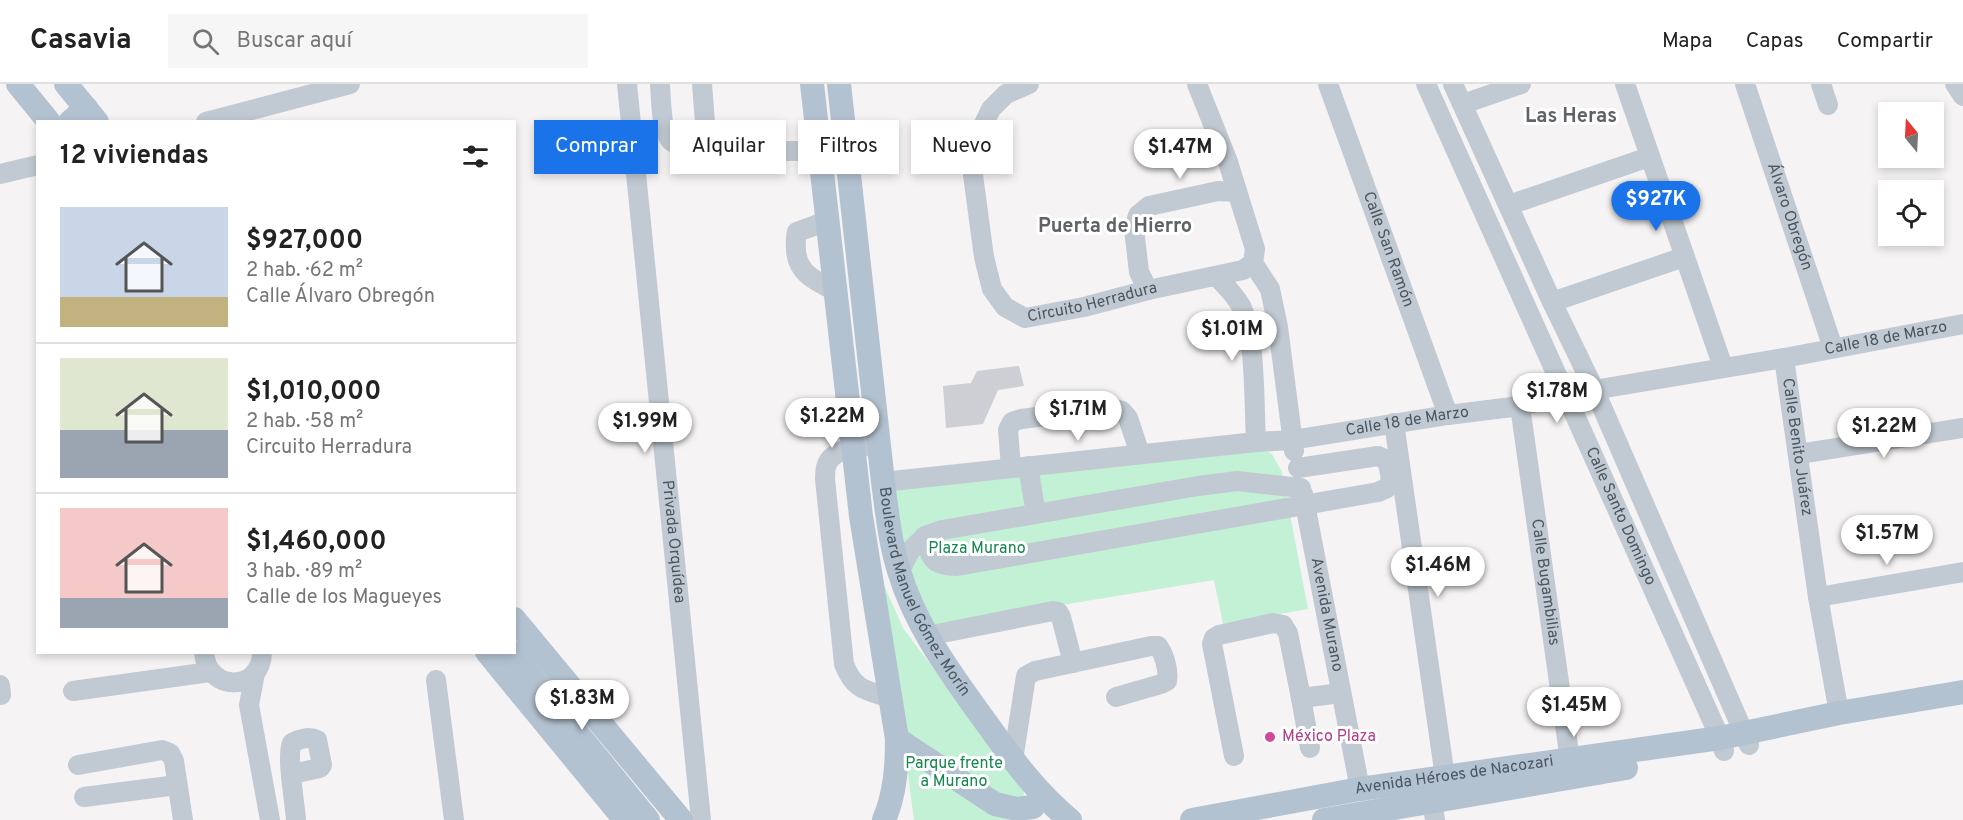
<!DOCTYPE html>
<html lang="es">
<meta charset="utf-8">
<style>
:root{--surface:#fff;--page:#f6f6f6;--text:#222;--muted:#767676;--line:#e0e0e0;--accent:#1a73e8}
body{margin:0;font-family:Overpass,sans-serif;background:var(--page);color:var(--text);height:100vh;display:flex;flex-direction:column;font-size:22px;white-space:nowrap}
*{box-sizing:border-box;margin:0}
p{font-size:20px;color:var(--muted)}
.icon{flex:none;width:33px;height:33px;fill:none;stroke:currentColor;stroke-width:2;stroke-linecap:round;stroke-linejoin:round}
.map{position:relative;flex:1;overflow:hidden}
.details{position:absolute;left:36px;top:36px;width:480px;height:534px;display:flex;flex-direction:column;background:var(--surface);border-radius:0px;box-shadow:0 3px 9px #0003}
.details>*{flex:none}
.top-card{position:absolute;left:534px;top:36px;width:570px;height:54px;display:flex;gap:12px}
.needle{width:39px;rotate:342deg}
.controls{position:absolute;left:1878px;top:18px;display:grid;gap:12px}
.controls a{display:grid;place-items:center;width:66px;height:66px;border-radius:0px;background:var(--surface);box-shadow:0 3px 9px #0003;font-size:30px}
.price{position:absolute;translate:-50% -51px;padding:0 14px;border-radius:21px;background:#fff;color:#222;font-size:20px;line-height:39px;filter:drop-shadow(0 2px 3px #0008)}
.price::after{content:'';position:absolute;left:50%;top:36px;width:18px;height:14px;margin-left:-9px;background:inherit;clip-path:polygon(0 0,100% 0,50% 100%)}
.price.on{background:var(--accent);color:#fff}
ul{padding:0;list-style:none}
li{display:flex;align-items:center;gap:18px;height:150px;padding:0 24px}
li+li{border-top:2px solid var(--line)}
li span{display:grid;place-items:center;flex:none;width:168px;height:120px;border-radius:0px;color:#555}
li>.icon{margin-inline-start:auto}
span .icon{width:72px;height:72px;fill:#fffc;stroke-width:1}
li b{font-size:26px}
h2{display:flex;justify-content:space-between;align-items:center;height:72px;padding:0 24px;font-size:26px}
.chip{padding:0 21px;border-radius:0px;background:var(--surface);box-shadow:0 3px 9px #0003;font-size:21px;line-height:54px}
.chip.on{background:var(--accent);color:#fff}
header{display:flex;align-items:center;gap:36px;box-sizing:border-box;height:84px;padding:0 30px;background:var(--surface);border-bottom:2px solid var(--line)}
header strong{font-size:28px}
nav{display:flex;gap:33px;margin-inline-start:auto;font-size:21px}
.search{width:420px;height:54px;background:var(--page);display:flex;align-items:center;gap:15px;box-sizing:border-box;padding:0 21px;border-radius:0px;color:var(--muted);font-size:22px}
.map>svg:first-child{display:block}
.green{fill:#c3f1d5}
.building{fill:#cdcfd5}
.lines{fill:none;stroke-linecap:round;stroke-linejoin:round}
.minor{stroke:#c1cad2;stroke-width:20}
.major{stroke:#b3c2d1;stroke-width:24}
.hotel-dot{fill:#d1479c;stroke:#fff;stroke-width:2}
.labels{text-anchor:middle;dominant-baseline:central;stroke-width:6;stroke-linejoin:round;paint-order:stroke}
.street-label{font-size:16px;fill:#4a5661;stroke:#fff}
.park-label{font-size:16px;fill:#17864f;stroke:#fff}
.hotel-label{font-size:16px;fill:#b23c85;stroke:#fff;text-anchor:start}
.quarter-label{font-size:20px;font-weight:bold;fill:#5f6368;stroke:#fff}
</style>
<header>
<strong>Casavia</strong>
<div class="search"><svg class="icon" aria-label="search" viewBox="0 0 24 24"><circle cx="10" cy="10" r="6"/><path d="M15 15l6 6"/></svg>Buscar aquí</div>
<nav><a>Mapa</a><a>Capas</a><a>Compartir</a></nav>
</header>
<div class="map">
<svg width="1963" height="736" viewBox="0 0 1963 736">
<rect width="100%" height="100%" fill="#f5f3f3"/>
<!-- green -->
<g class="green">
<polygon points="1259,364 1272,370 1282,388 1308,525 1223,540 1214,496 933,542 900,464 895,405"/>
<polygon points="883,499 903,544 1024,706 1022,736 914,736"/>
</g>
<!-- building -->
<polygon class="building" points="1019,282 1024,302 998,306 983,340 946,344 943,302 971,299 977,287"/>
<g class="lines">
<!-- minor -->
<g class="minor">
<path id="s1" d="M627,0L701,736"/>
<path d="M660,0C661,14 661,54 674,59C683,63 697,63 707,65"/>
<polyline points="702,0 707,65 732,67 819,67"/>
<path id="s2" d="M1029,0L1006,10L991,25L981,46L973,91L984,173L992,205L1005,223L1025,234L1084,223L1148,206L1243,186L1253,179L1255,165L1228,78L1197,0"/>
<path id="s3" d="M1328,0L1448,331"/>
<path id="s4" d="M1426,0L1720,654L1724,667"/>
<polyline points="1453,0 1552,218 1595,307 1749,661"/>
<polyline points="1625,0 1723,283"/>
<path id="s5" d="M1745,0L1833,264"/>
<polyline points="1821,0 1828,21"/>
<polyline points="1955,0 1963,12"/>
<polyline points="1463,20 1521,0"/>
<polyline points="206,38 350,0"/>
<polyline points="0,90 38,81"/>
<polyline points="1509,121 1649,73"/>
<path d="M827,137L797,148C795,154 796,160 796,167C798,190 816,197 835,207"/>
<polyline points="1253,179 1270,205 1278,243 1294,367"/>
<path d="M1217,193C1226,202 1235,211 1241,222C1256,252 1254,322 1256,358"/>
<polyline points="1148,206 1139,188 1134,145 1138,131 1149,122 1218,107 1237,108"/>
<polyline points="1552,218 1684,173"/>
<path id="s6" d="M1784,274L1818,513L1839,629"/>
<path id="s7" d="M1520,322L1570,676"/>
<polyline points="1394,339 1445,693"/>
<path d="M879,361C863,363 834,363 827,380C825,385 825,390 825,395L844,580C854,606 865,606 890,614"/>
<polyline points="1799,370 1963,344"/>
<polyline points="1028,382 1036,430"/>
<polyline points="1011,384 1008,346 1012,338 1021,335 1111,324 1122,327 1128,334 1140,370"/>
<path d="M1298,384L1378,372C1390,376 1389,385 1391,397L1387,404L1378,408L957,482C931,481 931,475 925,452L942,446L1198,402L1237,397L1301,404"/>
<path id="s8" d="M883,398L1256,358L1292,356L1448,331L1520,322L1564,311L1784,274L1963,240"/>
<path id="s9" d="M1303,410L1360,705"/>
<polyline points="899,488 910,467 925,452"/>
<polyline points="1818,513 1963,488"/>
<polyline points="927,552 1053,527 1058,528 1061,533 1073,579"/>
<path d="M204,568C207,609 262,608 262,568"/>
<polyline points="255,589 249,621 270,736"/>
<polyline points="436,596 454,736"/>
<polyline points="0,601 1,611"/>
<polyline points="73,607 210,588"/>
<polyline points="1301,614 1310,664"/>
<polyline points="1234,672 1212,560 1214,554 1219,551 1273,539 1283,541 1288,549 1301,614 1341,609"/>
<path d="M1013,676L1026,592L1035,587L1151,562H1158C1164,570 1169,586 1167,597L1161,600L1116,613"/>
<polyline points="78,681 162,666 170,669 174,677 183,736"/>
<path d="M292,690L320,684L322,681L317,656C309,652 299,655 292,659C286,672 295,719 296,736"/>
<polyline points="84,713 177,701"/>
<polyline points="1432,717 1435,736"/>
</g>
<!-- major -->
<g class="major">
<polyline points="18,0 49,38"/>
<polyline points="66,0 97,38"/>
<path d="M812,0L861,432L897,655C897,683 895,710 884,736"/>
<path id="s10" d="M839,0L883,398C887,428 890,458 899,487C915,541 949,587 982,633C1009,670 1034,707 1070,736"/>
<polyline points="70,38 86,24"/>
<polyline points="514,535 681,736"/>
<polyline points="487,568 625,736"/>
<polyline points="511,568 648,736"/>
<polyline points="897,655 995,720 1017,725 1033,723"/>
<path id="s11" d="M1192,736L1360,705L1720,654L1839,629L1963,608"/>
<polyline points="1324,736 1626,684"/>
</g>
</g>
<!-- markers -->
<circle class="hotel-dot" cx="1270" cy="653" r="6"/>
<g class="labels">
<!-- street labels -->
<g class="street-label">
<text stroke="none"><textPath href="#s5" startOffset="140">Álvaro Obregón</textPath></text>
<text stroke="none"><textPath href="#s3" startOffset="176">Calle San Ramón</textPath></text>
<text stroke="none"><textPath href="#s2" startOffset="345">Circuito Herradura</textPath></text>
<text stroke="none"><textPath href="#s8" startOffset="1014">Calle 18 de Marzo</textPath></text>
<text stroke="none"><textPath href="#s8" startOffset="528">Calle 18 de Marzo</textPath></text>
<text stroke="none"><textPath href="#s6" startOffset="90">Calle Benito Juárez</textPath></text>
<text stroke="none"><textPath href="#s4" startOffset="474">Calle Santo Domingo</textPath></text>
<text stroke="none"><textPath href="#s1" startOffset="460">Privada Orquídea</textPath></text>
<text stroke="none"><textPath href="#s7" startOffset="178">Calle Bugambilias</textPath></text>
<text stroke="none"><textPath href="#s10" startOffset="519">Boulevard Manuel Gómez Morín</textPath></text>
<text stroke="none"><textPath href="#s9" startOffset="123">Avenida Murano</textPath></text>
<text stroke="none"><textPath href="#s11" startOffset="266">Avenida Héroes de Nacozari</textPath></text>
</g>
<!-- park labels -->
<g class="park-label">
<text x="977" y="465">Plaza Murano</text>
<text x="954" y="680">Parque frente<tspan x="954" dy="18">a Murano</tspan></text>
</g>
<!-- hotel labels -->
<g class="hotel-label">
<text x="1282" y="653">México Plaza</text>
</g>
<!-- quarter labels -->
<g class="quarter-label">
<text x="1571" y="33">Las Heras</text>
<text x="1115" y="143">Puerta de Hierro</text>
</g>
</g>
</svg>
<div class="controls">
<a><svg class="needle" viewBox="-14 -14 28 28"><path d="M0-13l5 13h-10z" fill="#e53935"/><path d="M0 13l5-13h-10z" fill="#767676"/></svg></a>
<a><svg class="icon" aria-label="locate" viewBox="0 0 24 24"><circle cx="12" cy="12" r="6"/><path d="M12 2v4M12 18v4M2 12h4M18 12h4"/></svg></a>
</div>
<b class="price" style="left:1180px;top:96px">$1.47M</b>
<b class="price on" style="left:1656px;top:148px">$927K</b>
<b class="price" style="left:1232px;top:278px">$1.01M</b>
<b class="price" style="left:1557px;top:340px">$1.78M</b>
<b class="price" style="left:1078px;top:358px">$1.71M</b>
<b class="price" style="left:832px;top:365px">$1.22M</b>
<b class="price" style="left:645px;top:370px">$1.99M</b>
<b class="price" style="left:1884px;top:375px">$1.22M</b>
<b class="price" style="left:1887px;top:482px">$1.57M</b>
<b class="price" style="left:1438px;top:514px">$1.46M</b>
<b class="price" style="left:582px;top:647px">$1.83M</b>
<b class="price" style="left:1574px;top:654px">$1.45M</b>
<div class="top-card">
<a class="chip on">Comprar</a>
<a class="chip">Alquilar</a>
<a class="chip">Filtros</a>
<a class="chip">Nuevo</a>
</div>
<section class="details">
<h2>12 viviendas<svg class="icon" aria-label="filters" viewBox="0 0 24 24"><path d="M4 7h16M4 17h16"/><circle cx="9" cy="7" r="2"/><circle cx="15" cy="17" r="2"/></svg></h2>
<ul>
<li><span style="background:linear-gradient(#c9d6e8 75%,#c2b280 0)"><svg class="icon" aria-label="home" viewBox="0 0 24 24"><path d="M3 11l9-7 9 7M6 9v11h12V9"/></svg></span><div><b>$927,000</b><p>2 hab. · 62 m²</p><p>Calle Álvaro Obregón</p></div></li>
<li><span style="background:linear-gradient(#dfe7d0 60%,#9aa5b1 0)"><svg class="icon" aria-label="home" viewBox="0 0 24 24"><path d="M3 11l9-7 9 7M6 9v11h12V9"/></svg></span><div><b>$1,010,000</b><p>2 hab. · 58 m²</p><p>Circuito Herradura</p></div></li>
<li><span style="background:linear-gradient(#f6c9c9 75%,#9aa5b1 0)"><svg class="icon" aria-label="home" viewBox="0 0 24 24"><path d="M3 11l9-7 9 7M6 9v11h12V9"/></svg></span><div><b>$1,460,000</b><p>3 hab. · 89 m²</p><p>Calle de los Magueyes</p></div></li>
</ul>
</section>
</div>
